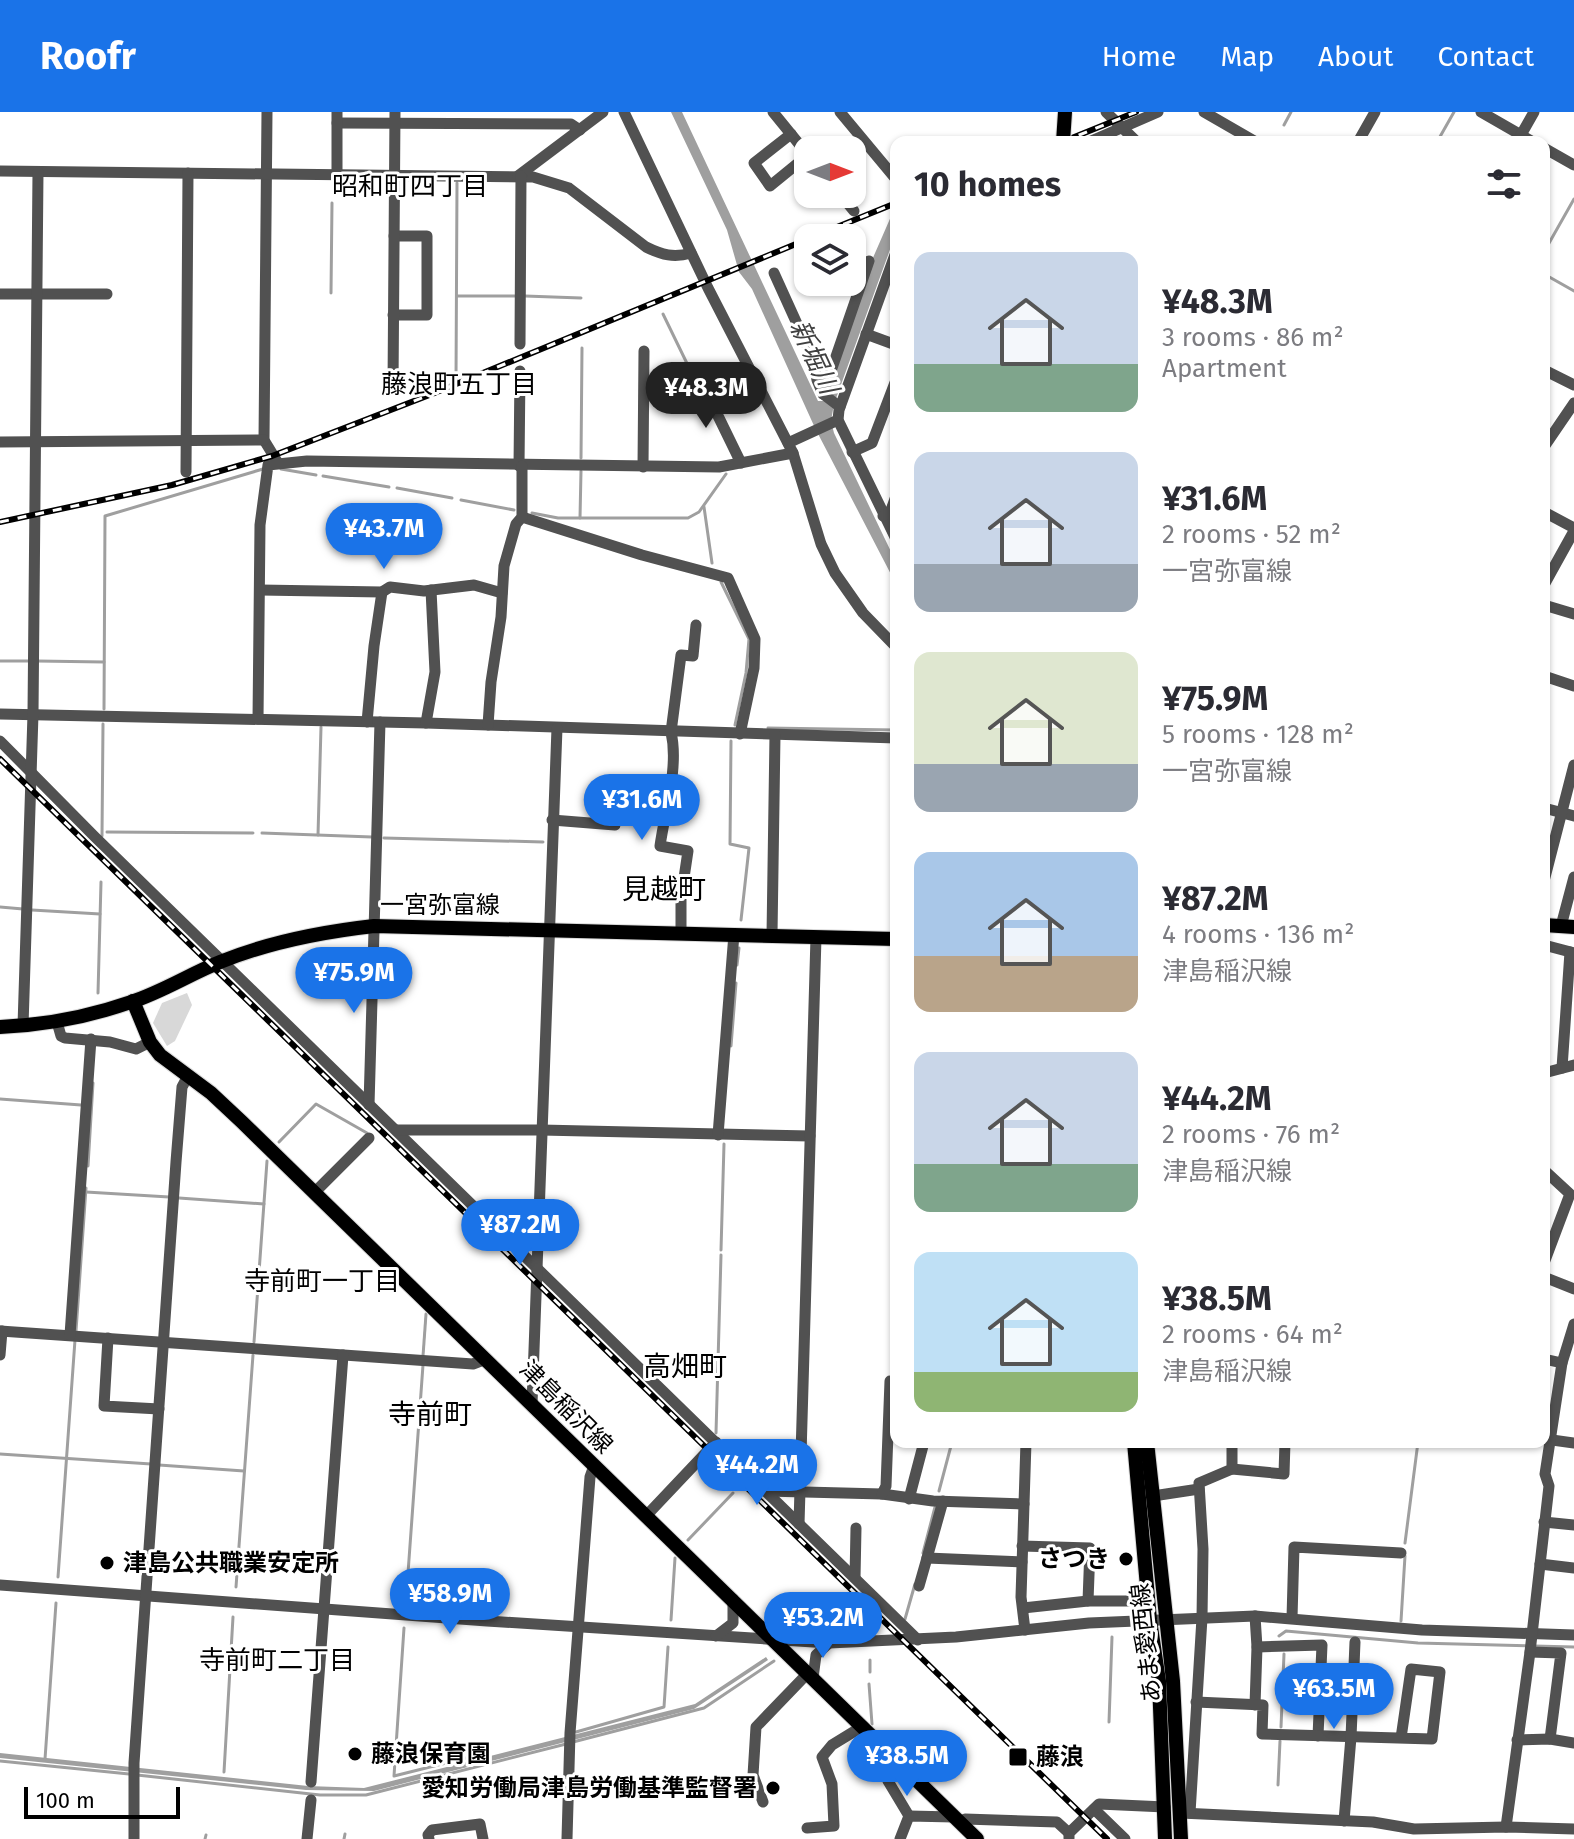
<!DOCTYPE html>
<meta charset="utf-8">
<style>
:root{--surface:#fff;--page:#f7f7f7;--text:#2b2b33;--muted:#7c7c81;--accent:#1a73e8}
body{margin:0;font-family:"Fira Sans","Noto Sans JP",sans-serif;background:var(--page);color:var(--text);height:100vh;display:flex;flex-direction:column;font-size:30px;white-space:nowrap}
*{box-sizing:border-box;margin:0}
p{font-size:26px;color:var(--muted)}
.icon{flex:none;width:44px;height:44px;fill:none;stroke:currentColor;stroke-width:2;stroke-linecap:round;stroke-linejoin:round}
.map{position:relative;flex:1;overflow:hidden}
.sheet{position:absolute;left:890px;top:24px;width:660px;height:1312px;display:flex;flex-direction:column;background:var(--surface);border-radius:16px;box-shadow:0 2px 6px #0004}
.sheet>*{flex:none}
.needle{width:52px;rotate:90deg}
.tools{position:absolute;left:794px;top:24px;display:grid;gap:16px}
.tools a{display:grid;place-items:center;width:72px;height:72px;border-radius:16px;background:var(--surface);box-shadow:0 2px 6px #0004;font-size:40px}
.scale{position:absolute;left:24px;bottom:20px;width:156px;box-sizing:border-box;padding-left:8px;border:4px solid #000;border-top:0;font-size:22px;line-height:28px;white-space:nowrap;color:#000;-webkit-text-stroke:6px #fff;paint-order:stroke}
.price{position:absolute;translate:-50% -68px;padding:0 18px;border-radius:28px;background:var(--accent);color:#fff;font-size:26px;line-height:52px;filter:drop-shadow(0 2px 4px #0008)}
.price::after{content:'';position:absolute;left:50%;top:48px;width:24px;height:18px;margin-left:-12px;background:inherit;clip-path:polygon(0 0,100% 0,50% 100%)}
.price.selected{background:#222;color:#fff}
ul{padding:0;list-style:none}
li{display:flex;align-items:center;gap:24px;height:200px;padding:0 24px}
li span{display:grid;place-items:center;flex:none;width:224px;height:160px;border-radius:16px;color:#555}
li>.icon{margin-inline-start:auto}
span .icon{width:96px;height:96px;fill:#fffc;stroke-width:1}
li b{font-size:34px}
h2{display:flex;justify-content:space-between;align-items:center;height:96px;padding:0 24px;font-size:34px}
header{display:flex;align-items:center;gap:48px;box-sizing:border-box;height:112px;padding:0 40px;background:var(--accent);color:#fff}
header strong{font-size:38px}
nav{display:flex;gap:44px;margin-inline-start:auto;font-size:28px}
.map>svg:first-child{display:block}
.green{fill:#d8d8d8}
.water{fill:#9f9f9f}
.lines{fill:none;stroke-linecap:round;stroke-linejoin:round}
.stream{stroke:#9f9f9f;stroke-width:3}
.major-casing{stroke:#dbdbdb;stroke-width:16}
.minor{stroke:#515151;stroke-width:11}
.major{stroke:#000;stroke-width:14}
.rail-casing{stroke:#000;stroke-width:6}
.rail{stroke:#fff;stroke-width:3;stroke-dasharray:9;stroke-linecap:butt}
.major-bridge-casing{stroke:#dbdbdb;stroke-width:16;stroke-linecap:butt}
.major-bridge{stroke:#000;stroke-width:14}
.poi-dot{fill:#000;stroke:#fff;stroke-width:3}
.labels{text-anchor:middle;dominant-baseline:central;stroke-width:6;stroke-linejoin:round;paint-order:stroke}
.street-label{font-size:24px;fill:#000;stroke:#fff}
.poi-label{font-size:24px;font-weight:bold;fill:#000;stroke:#fff;text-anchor:start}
.neighbourhood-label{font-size:26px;fill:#000;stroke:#fff}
.water-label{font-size:26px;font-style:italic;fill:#404040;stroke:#fff}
.quarter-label{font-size:28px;fill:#000;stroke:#fff}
</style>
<header>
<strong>Roofr</strong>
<nav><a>Home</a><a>Map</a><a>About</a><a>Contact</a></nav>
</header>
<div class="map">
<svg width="1574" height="1727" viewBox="0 0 1574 1727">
<rect width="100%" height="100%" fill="#fff"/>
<!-- green -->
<polygon class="green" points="187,881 192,893 175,929 167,934 153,911 162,891"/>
<!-- water -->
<g class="water">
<polygon points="671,0 682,0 818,289 825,289 872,148 896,93 896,121 834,292 831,309 834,321 896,450 896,472 815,316 752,177 739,160 727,118"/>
<polygon points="766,1545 768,1548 694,1597 374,1679 306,1678 0,1646 0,1641 308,1674 364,1676 695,1592"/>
</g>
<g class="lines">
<!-- stream -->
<g class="stream">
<polyline points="1284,13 1291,0"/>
<polyline points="1437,30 1454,0"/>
<polyline points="1544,140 1574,87"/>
<polyline points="1544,162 1574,179"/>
<polyline points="331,181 332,91"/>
<polyline points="457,184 516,184"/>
<polyline points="525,184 581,186"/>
<polyline points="663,202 696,270"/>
<polyline points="456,269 457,71"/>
<polyline points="581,346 582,236"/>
<polyline points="281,357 316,363"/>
<polyline points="323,364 389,375"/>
<polyline points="397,376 452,386"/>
<polyline points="461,388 514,398"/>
<polyline points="704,395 712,451"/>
<polyline points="532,401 558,406 688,406 699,400 726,362"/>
<polyline points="580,406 581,359"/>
<polyline points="721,470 749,527 746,561 735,613"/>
<polyline points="0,549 31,549"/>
<polyline points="37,549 104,550"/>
<polyline points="104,597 105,404 263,357"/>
<polyline points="768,616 896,618"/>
<polyline points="731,629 730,732 749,736 741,808"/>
<polyline points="107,720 253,721"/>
<polyline points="262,721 372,725"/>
<polyline points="318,723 321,615"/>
<polyline points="102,724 103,612"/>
<polyline points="384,726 543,730"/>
<polyline points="0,795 23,797"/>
<polyline points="32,798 100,802"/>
<polyline points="737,853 739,836"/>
<polyline points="98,881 101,770"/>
<polyline points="731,934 736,871"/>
<polyline points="0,987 81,993"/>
<polyline points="279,1030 316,992 367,1021"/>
<polyline points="88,1054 93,971"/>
<polyline points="86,1080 169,1085"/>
<polyline points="179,1086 264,1092"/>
<polyline points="721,1138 724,1032"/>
<polyline points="76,1219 86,1076"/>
<polyline points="254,1230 267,1049"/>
<polyline points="423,1244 426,1202"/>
<polyline points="716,1321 721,1143"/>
<polyline points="0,1342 151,1352"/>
<polyline points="159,1353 244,1359"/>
<polyline points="939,1379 952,1330"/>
<polyline points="688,1428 733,1381"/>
<polyline points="1405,1431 1418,1330"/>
<polyline points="923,1441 935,1395"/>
<polyline points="58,1465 75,1228"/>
<polyline points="236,1475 253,1243"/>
<polyline points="406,1489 423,1253"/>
<polyline points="905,1507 915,1472"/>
<polyline points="671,1508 675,1446"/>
<polyline points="1401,1509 1405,1444"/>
<polyline points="404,1516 394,1664 478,1643"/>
<polyline points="1279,1524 1286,1519 1418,1531 1574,1535"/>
<polyline points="870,1560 870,1548"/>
<polyline points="869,1572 872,1612"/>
<polyline points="1109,1610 1112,1525"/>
<polyline points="1281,1615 1284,1542"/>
<polyline points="576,1620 664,1595 668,1535"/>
<polyline points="573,1630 704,1596 774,1549"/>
<polyline points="45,1647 56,1491"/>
<polyline points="0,1649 129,1662"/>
<polyline points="224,1660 233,1505"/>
<polyline points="137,1663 320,1683 366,1683 566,1632"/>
<polyline points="1278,1673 1280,1629"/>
<polyline points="205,1727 206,1723"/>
<polyline points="344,1727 345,1722"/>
</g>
<!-- major casing -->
<g class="major-casing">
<g id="major">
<polyline points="1544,813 1574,815"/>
<polyline points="133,889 150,930 160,943 211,981 242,1010 977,1727"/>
<path d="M0,915C45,913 88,905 131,890C162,880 190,862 220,850C269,830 321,820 374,814L896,827"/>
<polyline points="1134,1330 1150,1508 1159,1569 1165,1727"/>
<polyline points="1147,1330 1173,1569 1181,1727"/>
</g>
</g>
<!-- minor -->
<g class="minor">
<polyline points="267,0 264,328 278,351"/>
<polyline points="624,0 708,176 793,341 821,432 835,461 863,501 896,535"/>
<polyline points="773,0 808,43"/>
<polyline points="840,0 895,66"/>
<polyline points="1106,0 1137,30"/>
<polyline points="1204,0 1256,30"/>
<polyline points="1481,0 1533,30"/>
<polyline points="337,11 571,12 580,18"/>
<polyline points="791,22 754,51 770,74 808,43"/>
<polyline points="1089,30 1158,0"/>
<polyline points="1358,30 1375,0"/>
<polyline points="1517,30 1534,0"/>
<polyline points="1544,36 1574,53"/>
<path d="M0,59L533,65L569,76L646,135C662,143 674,146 691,141"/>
<polyline points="337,63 337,0"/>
<polyline points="518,64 603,0"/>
<polyline points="840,82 854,99"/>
<polyline points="896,140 839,298 838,308 896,427"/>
<polyline points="774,161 813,247 817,268 823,282 840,295"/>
<polyline points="0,182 107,182"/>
<polyline points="393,203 427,203 427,124 394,124"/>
<polyline points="866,222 896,233"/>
<polyline points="520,232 521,64"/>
<polyline points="1544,258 1574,273"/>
<polyline points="701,269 741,351"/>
<polyline points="393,275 395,0"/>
<polyline points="823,282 869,149"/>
<polyline points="0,330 264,328"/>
<polyline points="788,331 838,308"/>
<polyline points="1544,335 1574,291"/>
<polyline points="852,340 872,331 896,268"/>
<polyline points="519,354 520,259"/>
<polyline points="643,355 644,239"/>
<polyline points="186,360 188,61"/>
<polyline points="1544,400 1574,416"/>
<polyline points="883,404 891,398 896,384"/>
<polyline points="522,405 642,443 728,466 755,527 754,556 740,622"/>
<polyline points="1544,473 1574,419"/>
<polyline points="260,478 382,480 390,475 424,479 474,473 502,481"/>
<polyline points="1544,493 1574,502"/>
<polyline points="1544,564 1574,574"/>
<polyline points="0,602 426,611 896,626"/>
<polyline points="258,607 260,413 268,353 307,349 719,355 793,341"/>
<polyline points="367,610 374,534 382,480"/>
<polyline points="426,611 435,560 431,478"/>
<polyline points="488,613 491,570 501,505 504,454 516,412 522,405 522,354"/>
<polyline points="0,629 95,725 918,1528"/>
<polyline points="1544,696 1574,704"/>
<polyline points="552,708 615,713"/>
<polyline points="1544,769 1574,653"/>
<polyline points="1561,814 1574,765"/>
<path d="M681,821V786L688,739L660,734C665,698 679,655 671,620L681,543L693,544L696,513"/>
<polyline points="772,823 775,623"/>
<polyline points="1544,833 1574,841"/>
<polyline points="57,910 61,924 65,926 110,930 136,937 150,930"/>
<polyline points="23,914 33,602 38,60"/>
<polyline points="1562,956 1570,840"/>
<polyline points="1544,961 1574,953"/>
<polyline points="369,993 380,610"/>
<polyline points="397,1018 541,1018 810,1024"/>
<polyline points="718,1023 734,822"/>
<polyline points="1544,1058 1570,1082 1544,1151"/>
<polyline points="315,1080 369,1026"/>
<polyline points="1544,1165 1574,1177"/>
<polyline points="0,1219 473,1252 486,1247"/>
<polyline points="70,1223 91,927"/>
<polyline points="108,1226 104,1294 159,1297"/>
<polyline points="0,1243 2,1219"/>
<polyline points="1562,1251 1574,1212"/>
<polyline points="532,1292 557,616"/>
<polyline points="1545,1327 1574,1331"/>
<polyline points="1232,1357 1284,1362 1285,1330"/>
<polyline points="766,1379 882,1382 933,1389 1024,1392"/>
<polyline points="882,1382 886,1374 890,1269"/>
<polyline points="1153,1384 1199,1377"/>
<polyline points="909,1387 924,1330"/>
<polyline points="646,1404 716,1330"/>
<polyline points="1544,1410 1574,1413"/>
<polyline points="799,1412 816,825"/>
<polyline points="1022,1434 1090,1436 1088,1489"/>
<polyline points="927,1446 943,1389"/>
<polyline points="1540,1452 1574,1456"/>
<polyline points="855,1466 856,1416"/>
<polyline points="0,1473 487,1509 829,1531 956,1525 1089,1511 1255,1504 1422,1518 1574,1523"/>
<polyline points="919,1474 927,1446 1022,1450"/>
<polyline points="1023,1496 1088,1489 1128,1489"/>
<polyline points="1255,1504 1257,1535 1255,1593"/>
<polyline points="1292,1506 1294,1435 1401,1441"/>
<polyline points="1025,1518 1021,1485 1026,1330"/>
<polyline points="716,1524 733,1511 733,1487"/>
<polyline points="1257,1535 1322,1533 1318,1624"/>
<polyline points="1530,1540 1561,1541 1550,1627"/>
<polyline points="813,1566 816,1543 829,1531"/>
<polyline points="1196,1590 1263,1593 1262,1622 1432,1627 1440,1560 1411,1557 1401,1626"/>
<polyline points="876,1628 888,1669 909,1704"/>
<polyline points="1517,1628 1550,1627 1574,1631"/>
<polyline points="311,1670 343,1243"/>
<polyline points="763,1690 753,1663 756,1615 808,1561"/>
<polyline points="1094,1697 1125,1727"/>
<polyline points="1181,1701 1373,1710 1414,1717 1506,1715 1574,1717"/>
<polyline points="1190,1701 1202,1506 1203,1437 1199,1371 1232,1357 1232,1330"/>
<polyline points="1344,1709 1351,1625 1355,1530"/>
<polyline points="961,1711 965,1707 1057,1710 1069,1721"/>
<polyline points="1506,1715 1530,1540 1549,1374 1545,1362 1562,1251 1544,1247"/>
<polyline points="807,1716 834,1714 832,1672 822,1645 832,1633 863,1614"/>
<polyline points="1069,1726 1069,1721 1099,1692 1165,1695"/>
<polyline points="134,1727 134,1651 176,1050 182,975 188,964"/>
<polyline points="307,1727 311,1688"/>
<polyline points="429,1727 428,1723 432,1718 480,1712 483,1727"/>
<polyline points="567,1727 570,1621 590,1365 594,1354"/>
<polyline points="900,1727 909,1704 954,1705"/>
</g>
<!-- major -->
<use href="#major" class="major"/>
<!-- rail casing -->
<g class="rail-casing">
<g id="rail">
<polyline points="1062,30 1136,0"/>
<polyline points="810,126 896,91"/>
<polyline points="0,410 172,373 272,344 432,282 808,127"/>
<polyline points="0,647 1107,1727"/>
</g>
</g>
<!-- rail -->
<use href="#rail" class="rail"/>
<!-- major-bridge casing -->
<g class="major-bridge-casing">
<polyline id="major-bridge" points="1063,30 1065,0"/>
</g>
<!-- major-bridge -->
<use href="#major-bridge" class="major-bridge"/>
</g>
<!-- markers -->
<g class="poi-dot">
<circle cx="1126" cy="1447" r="8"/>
<circle cx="107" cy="1451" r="8"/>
<circle cx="355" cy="1642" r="8"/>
<rect x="1008" y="1635" width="20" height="20" rx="4"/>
<circle cx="773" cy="1676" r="8"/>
</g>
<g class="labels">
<!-- street labels -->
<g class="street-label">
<text x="440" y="793">一宮弥富線</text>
<text transform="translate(566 1295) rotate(45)">津島稲沢線</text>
<text transform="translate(1146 1531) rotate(-96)">あま愛西線</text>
</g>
<!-- poi labels -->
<g class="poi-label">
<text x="1110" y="1447" text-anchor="end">さつき</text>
<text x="123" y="1451">津島公共職業安定所</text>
<text x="371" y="1642">藤浪保育園</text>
<text x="1036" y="1645">藤浪</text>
<text x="757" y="1676" text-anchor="end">愛知労働局津島労働基準監督署</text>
</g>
<!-- neighbourhood labels -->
<g class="neighbourhood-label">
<text x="410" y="74">昭和町四丁目</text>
<text x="459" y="272">藤浪町五丁目</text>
<text x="322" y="1169">寺前町一丁目</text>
<text x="277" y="1548">寺前町二丁目</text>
</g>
<!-- water labels -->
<g class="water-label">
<text transform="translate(814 245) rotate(65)">新堀川</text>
</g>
<!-- quarter labels -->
<g class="quarter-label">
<text x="664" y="777">見越町</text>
<text x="685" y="1254">高畑町</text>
<text x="430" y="1302">寺前町</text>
</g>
</g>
</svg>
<div class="tools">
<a><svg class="needle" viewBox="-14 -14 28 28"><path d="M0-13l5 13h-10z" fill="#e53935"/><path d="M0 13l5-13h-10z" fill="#7c7c81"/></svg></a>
<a><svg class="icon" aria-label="layers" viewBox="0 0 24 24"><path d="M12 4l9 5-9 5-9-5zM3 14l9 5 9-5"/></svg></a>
</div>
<div class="scale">100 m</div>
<b class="price selected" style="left:706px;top:318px">¥48.3M</b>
<b class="price" style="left:384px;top:459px">¥43.7M</b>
<b class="price" style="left:642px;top:730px">¥31.6M</b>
<b class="price" style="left:354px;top:903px">¥75.9M</b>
<b class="price" style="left:520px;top:1155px">¥87.2M</b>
<b class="price" style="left:757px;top:1395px">¥44.2M</b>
<b class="price" style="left:450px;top:1524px">¥58.9M</b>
<b class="price" style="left:823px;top:1548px">¥53.2M</b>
<b class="price" style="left:1334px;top:1619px">¥63.5M</b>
<b class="price" style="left:907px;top:1686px">¥38.5M</b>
<section class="sheet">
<h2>10 homes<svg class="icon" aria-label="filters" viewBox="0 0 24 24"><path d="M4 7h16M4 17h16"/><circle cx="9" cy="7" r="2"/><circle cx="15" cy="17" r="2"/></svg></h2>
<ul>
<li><span style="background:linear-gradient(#c9d6e8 70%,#7fa58c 0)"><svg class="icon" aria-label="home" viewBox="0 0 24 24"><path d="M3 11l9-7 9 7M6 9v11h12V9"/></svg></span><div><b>¥48.3M</b><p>3 rooms · 86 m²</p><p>Apartment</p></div></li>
<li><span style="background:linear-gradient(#c9d6e8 70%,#9aa5b1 0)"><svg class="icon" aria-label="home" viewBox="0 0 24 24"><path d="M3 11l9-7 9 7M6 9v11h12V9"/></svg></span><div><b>¥31.6M</b><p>2 rooms · 52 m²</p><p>一宮弥富線</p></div></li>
<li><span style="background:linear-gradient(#dfe7d0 70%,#9aa5b1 0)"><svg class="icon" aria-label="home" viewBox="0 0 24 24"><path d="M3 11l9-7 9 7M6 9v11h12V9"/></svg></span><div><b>¥75.9M</b><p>5 rooms · 128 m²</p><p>一宮弥富線</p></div></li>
<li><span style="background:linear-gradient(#a9c7e8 65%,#b9a48a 0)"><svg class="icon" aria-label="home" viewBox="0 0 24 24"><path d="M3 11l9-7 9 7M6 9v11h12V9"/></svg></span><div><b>¥87.2M</b><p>4 rooms · 136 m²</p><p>津島稲沢線</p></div></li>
<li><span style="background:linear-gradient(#c9d6e8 70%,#7fa58c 0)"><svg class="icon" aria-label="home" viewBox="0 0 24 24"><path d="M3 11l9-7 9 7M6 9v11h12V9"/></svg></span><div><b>¥44.2M</b><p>2 rooms · 76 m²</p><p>津島稲沢線</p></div></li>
<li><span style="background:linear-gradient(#bfe0f5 75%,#8fb573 0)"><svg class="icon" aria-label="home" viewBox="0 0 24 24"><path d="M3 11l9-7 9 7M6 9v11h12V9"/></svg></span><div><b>¥38.5M</b><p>2 rooms · 64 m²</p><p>津島稲沢線</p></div></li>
</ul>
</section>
</div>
